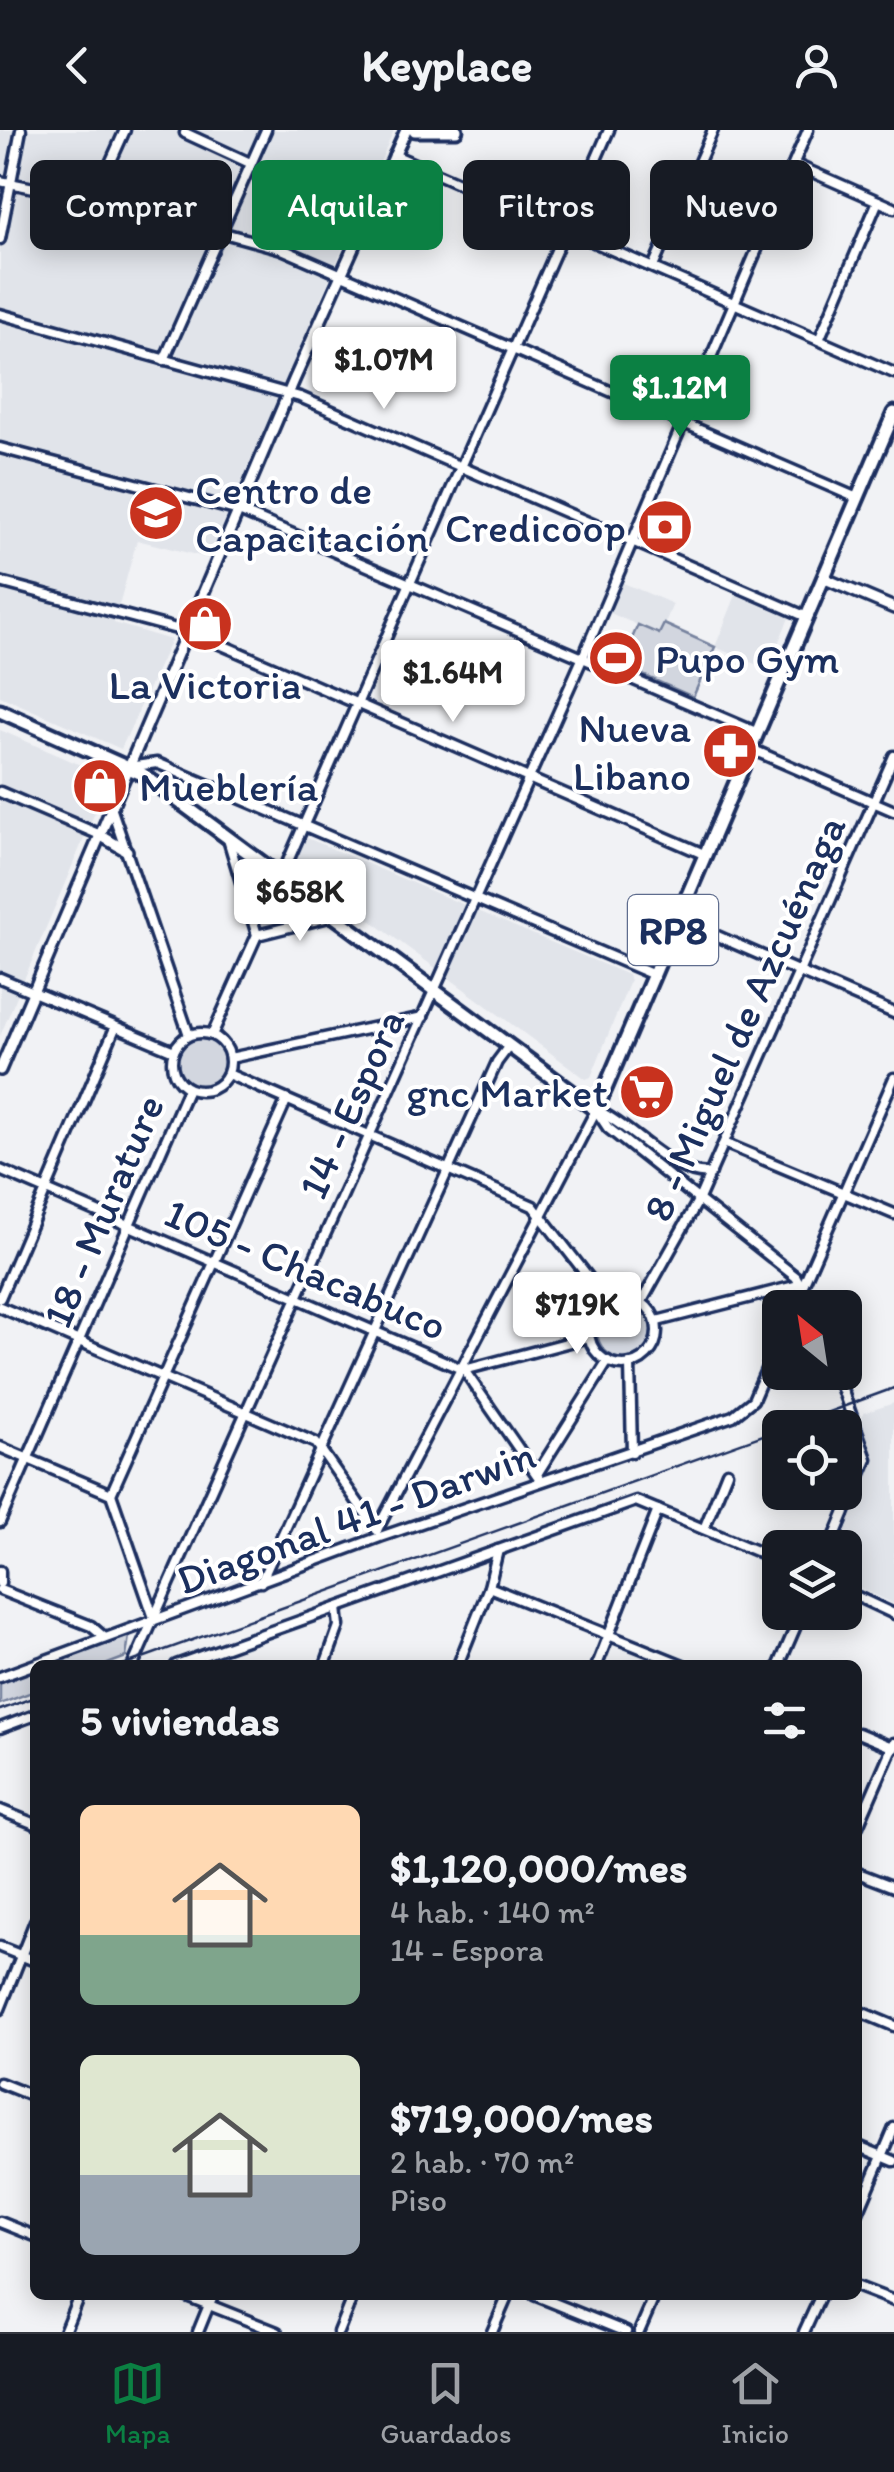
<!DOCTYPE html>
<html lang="es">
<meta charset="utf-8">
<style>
:root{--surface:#171b24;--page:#242831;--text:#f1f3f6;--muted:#9ea1a6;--line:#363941;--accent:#0b8043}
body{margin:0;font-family:Itim,sans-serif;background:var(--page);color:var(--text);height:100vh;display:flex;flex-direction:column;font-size:38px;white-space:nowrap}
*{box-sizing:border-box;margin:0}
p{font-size:32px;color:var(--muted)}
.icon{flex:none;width:55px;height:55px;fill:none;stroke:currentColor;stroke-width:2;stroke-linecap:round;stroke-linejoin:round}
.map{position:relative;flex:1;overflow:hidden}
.sheet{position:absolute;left:30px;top:1530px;width:832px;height:640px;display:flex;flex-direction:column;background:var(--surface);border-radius:15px;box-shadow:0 5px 25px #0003}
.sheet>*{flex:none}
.top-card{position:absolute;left:30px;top:30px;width:835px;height:90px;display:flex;gap:20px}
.needle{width:65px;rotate:330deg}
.tools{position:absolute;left:762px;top:1160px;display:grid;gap:20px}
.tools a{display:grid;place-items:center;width:100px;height:100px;border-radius:15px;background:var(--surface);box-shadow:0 5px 25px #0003;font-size:50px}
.price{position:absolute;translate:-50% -85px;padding:0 22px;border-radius:10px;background:#fff;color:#222;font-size:32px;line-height:65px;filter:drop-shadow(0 2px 5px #0008)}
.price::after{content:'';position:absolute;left:50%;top:60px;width:30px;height:22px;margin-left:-15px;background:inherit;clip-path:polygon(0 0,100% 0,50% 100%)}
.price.on{background:var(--accent);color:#fff}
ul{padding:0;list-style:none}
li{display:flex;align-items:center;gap:30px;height:250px;padding:0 50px}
li span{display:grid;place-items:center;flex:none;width:280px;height:200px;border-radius:15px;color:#555}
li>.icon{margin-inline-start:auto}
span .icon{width:120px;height:120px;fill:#fffc;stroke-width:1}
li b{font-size:42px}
h2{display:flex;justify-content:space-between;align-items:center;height:120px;padding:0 50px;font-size:42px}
.chip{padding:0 35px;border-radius:15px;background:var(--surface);box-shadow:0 5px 25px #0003;font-size:35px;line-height:90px}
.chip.on{background:var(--accent);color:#fff}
header{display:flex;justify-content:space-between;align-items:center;height:130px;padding:0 50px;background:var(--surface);font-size:45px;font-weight:700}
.tabs{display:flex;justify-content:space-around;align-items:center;height:140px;border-top:2px solid var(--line);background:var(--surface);font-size:28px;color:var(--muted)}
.tabs a{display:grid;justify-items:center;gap:5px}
.tabs .on{color:var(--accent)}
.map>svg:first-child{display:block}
.built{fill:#e1e4ea}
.green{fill:#d2d6df;stroke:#76829e;stroke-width:2.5}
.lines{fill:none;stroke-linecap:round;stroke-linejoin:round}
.minor-casing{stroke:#1b2f5e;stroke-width:15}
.tertiary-casing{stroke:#1b2f5e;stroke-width:16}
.primary-casing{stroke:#1b2f5e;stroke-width:19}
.minor{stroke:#fff;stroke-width:8}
.tertiary{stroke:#fff;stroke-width:9}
.primary{stroke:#fff;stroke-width:11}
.rail{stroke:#1b2f5e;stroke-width:2.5}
.labels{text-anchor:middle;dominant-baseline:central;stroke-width:8;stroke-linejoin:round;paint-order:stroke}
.shield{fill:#fff;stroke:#5f6d8e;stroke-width:2.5}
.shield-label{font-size:40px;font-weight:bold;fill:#1b2f5e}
.poi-label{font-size:42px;fill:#1b2f5e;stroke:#fff;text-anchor:start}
.street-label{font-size:42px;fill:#1b2f5e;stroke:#fff}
</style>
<header><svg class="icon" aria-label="back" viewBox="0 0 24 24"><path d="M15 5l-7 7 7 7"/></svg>Keyplace<svg class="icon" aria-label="person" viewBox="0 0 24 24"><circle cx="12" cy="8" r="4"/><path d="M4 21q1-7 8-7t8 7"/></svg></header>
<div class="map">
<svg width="894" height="2202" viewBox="0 0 894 2202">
<rect width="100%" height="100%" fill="#f1f2f5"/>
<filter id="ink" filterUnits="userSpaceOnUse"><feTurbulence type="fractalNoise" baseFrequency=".01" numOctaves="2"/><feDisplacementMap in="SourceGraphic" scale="20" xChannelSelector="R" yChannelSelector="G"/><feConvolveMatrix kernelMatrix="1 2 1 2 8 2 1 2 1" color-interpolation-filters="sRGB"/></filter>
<g filter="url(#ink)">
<!-- built -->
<g class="built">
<polygon points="0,0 394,0 208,428 137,410 114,493 171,510 121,619 0,566"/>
<polygon points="621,452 673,474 660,505 608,482"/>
<polygon points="736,465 789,488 767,539 715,517"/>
<polygon points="0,600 99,643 107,654 0,906"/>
<polygon points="307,708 628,845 630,851 591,947 586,949 297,736 295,729"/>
<polygon points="894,1273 894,1474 845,1451 845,1418 838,1417 874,1326 860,1290 864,1283"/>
</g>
<!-- green -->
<g class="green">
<polygon points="664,494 715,517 693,567 620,535 638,495 659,504"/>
<polygon points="239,736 312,787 259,799"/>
<circle cx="201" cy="932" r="24"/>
<circle cx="625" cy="1201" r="28"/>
<polygon points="129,1506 126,1527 105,1535 48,1535"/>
<polygon points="35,1540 35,1561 0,1574 0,1552"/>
</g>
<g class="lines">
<!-- minor casing -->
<g class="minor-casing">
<g id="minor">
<polyline points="185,3 250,33"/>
<polyline points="394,25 894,243"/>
<polyline points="794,34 894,78"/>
<polyline points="0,51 140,80 282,119 857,368"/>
<polyline points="94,69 125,0"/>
<polyline points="0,109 21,0"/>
<polyline points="653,137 713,0"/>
<polyline points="0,184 300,267 807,487"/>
<polyline points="819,210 878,71"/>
<polyline points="164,230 266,0"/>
<polyline points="0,318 239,381 758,603"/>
<polyline points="0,452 199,505 706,725"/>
<polyline points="751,619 894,681"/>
<polyline points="128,637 157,633 654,845"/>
<polyline points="0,662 98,704"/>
<polyline points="111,677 189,905"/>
<polyline points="281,747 609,0"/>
<polyline points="678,789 894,883"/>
<polyline points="257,805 333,786"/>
<polyline points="0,848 174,921"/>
<circle cx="201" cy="932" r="29"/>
<polyline points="212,905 257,805 228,709"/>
<polyline points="230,928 423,887"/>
<polyline points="228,944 533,1076 607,1171"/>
<polyline points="596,980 608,998 796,1147 812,1178"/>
<path d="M596,980C630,994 677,1050 711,1043"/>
<polyline points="724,1013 894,1084"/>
<polyline points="0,1040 464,1240 541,1351"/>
<circle cx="623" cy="1201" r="34"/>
<polyline points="0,1168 115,898"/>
<polyline points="642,1171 699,1069 894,626"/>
<polyline points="0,1177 316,1313 377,1400"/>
<polyline points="793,1178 894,948"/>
<polyline points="657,1191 803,1154"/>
<polyline points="630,1234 632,1322"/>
<polyline points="464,1240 589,1207"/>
<polyline points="0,1317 111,1364 153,1485"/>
<polyline points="537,1344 608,1231"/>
<polyline points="111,1364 286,971"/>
<polyline points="0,1392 188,959"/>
<polyline points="704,1399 727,1342"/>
<polyline points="377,1400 596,980"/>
<polyline points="830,1418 867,1329 836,1242"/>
<polyline points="0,1441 0,1453"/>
<polyline points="261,1452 497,932 509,916"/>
<polyline points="489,1457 683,1535"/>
<polyline points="0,1460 91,1496 105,1508"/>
<polyline points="845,1461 894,1484"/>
<polyline points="133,1535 583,527 808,0"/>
<polyline points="176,1535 636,1371 780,1431"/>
<polyline points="325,1535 339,1496 337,1478"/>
<polyline points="458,1535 489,1457 498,1420"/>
<polyline points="597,1535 658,1380"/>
<polyline points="779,1535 802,1482"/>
<polyline points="0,1547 380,1407 733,1286 753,1270 780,1207"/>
<polyline points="0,1598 35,1585"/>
<polyline points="858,1603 894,1618"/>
<polyline points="0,1680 35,1694"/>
<polyline points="858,1696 894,1613"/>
<polyline points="858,1743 894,1757"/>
<polyline points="0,1817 35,1831"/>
<polyline points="0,1879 35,1791"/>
<polyline points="858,1881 894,1896"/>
<polyline points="0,1953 35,1967"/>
<polyline points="858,2016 894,2031"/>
<polyline points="858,2083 894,1998"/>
<polyline points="0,2092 35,2106"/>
<polyline points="858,2157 894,2171"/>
<polyline points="184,2165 277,2202"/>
<polyline points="534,2165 626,2202"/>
<polyline points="64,2202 79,2165"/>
<polyline points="198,2202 213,2165"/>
<polyline points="338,2202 353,2165"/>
<polyline points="492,2202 508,2165"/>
<polyline points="639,2202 655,2165"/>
<polyline points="804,2202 821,2165"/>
</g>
</g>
<!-- tertiary casing -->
<g class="tertiary-casing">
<g id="tertiary">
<polyline points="823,448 894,478"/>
<polyline points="98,704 127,721"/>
<polyline points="0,940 294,250 406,0"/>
</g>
</g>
<!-- primary casing -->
<g class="primary-casing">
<g id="primary">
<polyline points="415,0 456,0"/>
<polyline points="0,581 142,644 596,980 894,283"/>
</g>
</g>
<!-- minor -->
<use href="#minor" class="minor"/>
<!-- tertiary -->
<use href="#tertiary" class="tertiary"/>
<!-- primary -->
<use href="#primary" class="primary"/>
<!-- rail -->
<g class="rail">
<polyline points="785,1298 894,1258"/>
<polyline points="123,1535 780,1299"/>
<polyline points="0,1580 35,1567"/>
</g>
</g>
</g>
<!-- icons -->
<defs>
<g id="university-disc" transform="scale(2.875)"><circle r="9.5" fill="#c8321e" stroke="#fff"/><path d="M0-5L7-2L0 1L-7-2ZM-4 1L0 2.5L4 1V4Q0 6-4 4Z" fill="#fff"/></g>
<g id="bank-disc" transform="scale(2.875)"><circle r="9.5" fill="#c8321e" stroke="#fff"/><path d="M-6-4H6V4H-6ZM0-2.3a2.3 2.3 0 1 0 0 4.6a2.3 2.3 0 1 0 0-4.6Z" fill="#fff"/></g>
<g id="shop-disc" transform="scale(2.875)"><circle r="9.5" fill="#c8321e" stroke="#fff"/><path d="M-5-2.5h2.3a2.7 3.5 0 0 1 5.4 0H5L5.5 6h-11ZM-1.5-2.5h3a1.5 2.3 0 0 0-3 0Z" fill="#fff"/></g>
<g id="stadium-disc" transform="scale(2.875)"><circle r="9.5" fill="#c8321e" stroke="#fff"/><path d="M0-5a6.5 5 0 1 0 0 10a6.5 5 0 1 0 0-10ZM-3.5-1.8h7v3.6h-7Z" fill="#fff"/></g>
<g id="pharmacy-disc" transform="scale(2.875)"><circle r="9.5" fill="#c8321e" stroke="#fff"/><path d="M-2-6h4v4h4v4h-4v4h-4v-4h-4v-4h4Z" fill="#fff"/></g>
<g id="supermarket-disc" transform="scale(2.875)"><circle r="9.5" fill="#c8321e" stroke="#fff"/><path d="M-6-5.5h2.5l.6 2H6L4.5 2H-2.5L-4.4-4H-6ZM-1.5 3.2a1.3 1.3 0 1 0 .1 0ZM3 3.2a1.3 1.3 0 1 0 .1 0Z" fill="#fff"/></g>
</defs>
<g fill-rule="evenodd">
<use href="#university-disc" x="156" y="383"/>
<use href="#bank-disc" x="665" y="397"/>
<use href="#shop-disc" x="205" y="494"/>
<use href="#stadium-disc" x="616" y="528"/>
<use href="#pharmacy-disc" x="730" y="621"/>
<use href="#shop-disc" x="100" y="656"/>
<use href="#supermarket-disc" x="647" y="962"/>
</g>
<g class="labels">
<!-- shield labels -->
<rect class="shield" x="628" y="765" width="90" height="70" rx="8"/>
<g class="shield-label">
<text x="673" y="800">RP8</text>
</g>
<!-- poi labels -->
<g class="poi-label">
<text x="195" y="359">Centro de<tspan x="195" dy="48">Capacitación</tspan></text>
<text x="626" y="397" text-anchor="end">Credicoop</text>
<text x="655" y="528">Pupo Gym</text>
<text x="205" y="554" text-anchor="middle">La Victoria</text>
<text x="691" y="597" text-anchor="end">Nueva<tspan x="691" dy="48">Libano</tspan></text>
<text x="139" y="656">Mueblería</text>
<text x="608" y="962" text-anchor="end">gnc Market</text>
</g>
<!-- street labels -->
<g class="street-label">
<text transform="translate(744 888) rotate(-66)">8 - Miguel de Azcuénaga</text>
<text transform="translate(351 974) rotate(-66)">14 - Espora</text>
<text transform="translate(103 1081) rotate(-67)">18 - Murature</text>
<text transform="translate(306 1139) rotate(23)">105 - Chacabuco</text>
<text transform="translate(356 1387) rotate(-20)">Diagonal 41 - Darwin</text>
</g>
</g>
</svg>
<div class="tools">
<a><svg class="needle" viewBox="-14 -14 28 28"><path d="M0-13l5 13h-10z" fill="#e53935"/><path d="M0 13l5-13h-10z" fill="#9ea1a6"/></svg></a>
<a><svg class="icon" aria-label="locate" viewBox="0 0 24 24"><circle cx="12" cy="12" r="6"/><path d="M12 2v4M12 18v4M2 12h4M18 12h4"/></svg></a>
<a><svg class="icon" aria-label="layers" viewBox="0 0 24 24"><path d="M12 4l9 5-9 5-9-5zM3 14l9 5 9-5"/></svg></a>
</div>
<b class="price" style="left:384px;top:282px">$1.07M</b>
<b class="price on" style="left:680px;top:310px">$1.12M</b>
<b class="price" style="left:453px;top:595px">$1.64M</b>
<b class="price" style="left:300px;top:814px">$658K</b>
<b class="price" style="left:577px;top:1227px">$719K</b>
<div class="top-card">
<a class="chip">Comprar</a>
<a class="chip on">Alquilar</a>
<a class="chip">Filtros</a>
<a class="chip">Nuevo</a>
</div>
<section class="sheet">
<h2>5 viviendas<svg class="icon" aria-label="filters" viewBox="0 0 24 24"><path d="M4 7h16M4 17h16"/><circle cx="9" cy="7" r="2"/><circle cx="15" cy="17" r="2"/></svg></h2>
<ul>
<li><span style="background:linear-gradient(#ffd9b3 65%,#7fa58c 0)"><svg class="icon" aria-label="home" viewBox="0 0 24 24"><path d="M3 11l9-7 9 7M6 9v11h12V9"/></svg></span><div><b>$1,120,000/mes</b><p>4 hab. · 140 m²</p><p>14 - Espora</p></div></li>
<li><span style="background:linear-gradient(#dfe7d0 60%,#9aa5b1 0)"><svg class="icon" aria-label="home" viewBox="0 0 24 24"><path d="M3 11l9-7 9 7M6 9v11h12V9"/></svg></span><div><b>$719,000/mes</b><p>2 hab. · 70 m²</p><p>Piso</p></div></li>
</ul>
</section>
</div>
<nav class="tabs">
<a class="on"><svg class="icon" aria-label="map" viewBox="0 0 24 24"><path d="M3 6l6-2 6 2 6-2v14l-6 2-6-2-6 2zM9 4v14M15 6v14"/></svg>Mapa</a>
<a><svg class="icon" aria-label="saved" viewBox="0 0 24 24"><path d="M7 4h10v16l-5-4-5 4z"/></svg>Guardados</a>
<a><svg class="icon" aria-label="home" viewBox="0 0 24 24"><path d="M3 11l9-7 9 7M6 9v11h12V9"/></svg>Inicio</a>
</nav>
